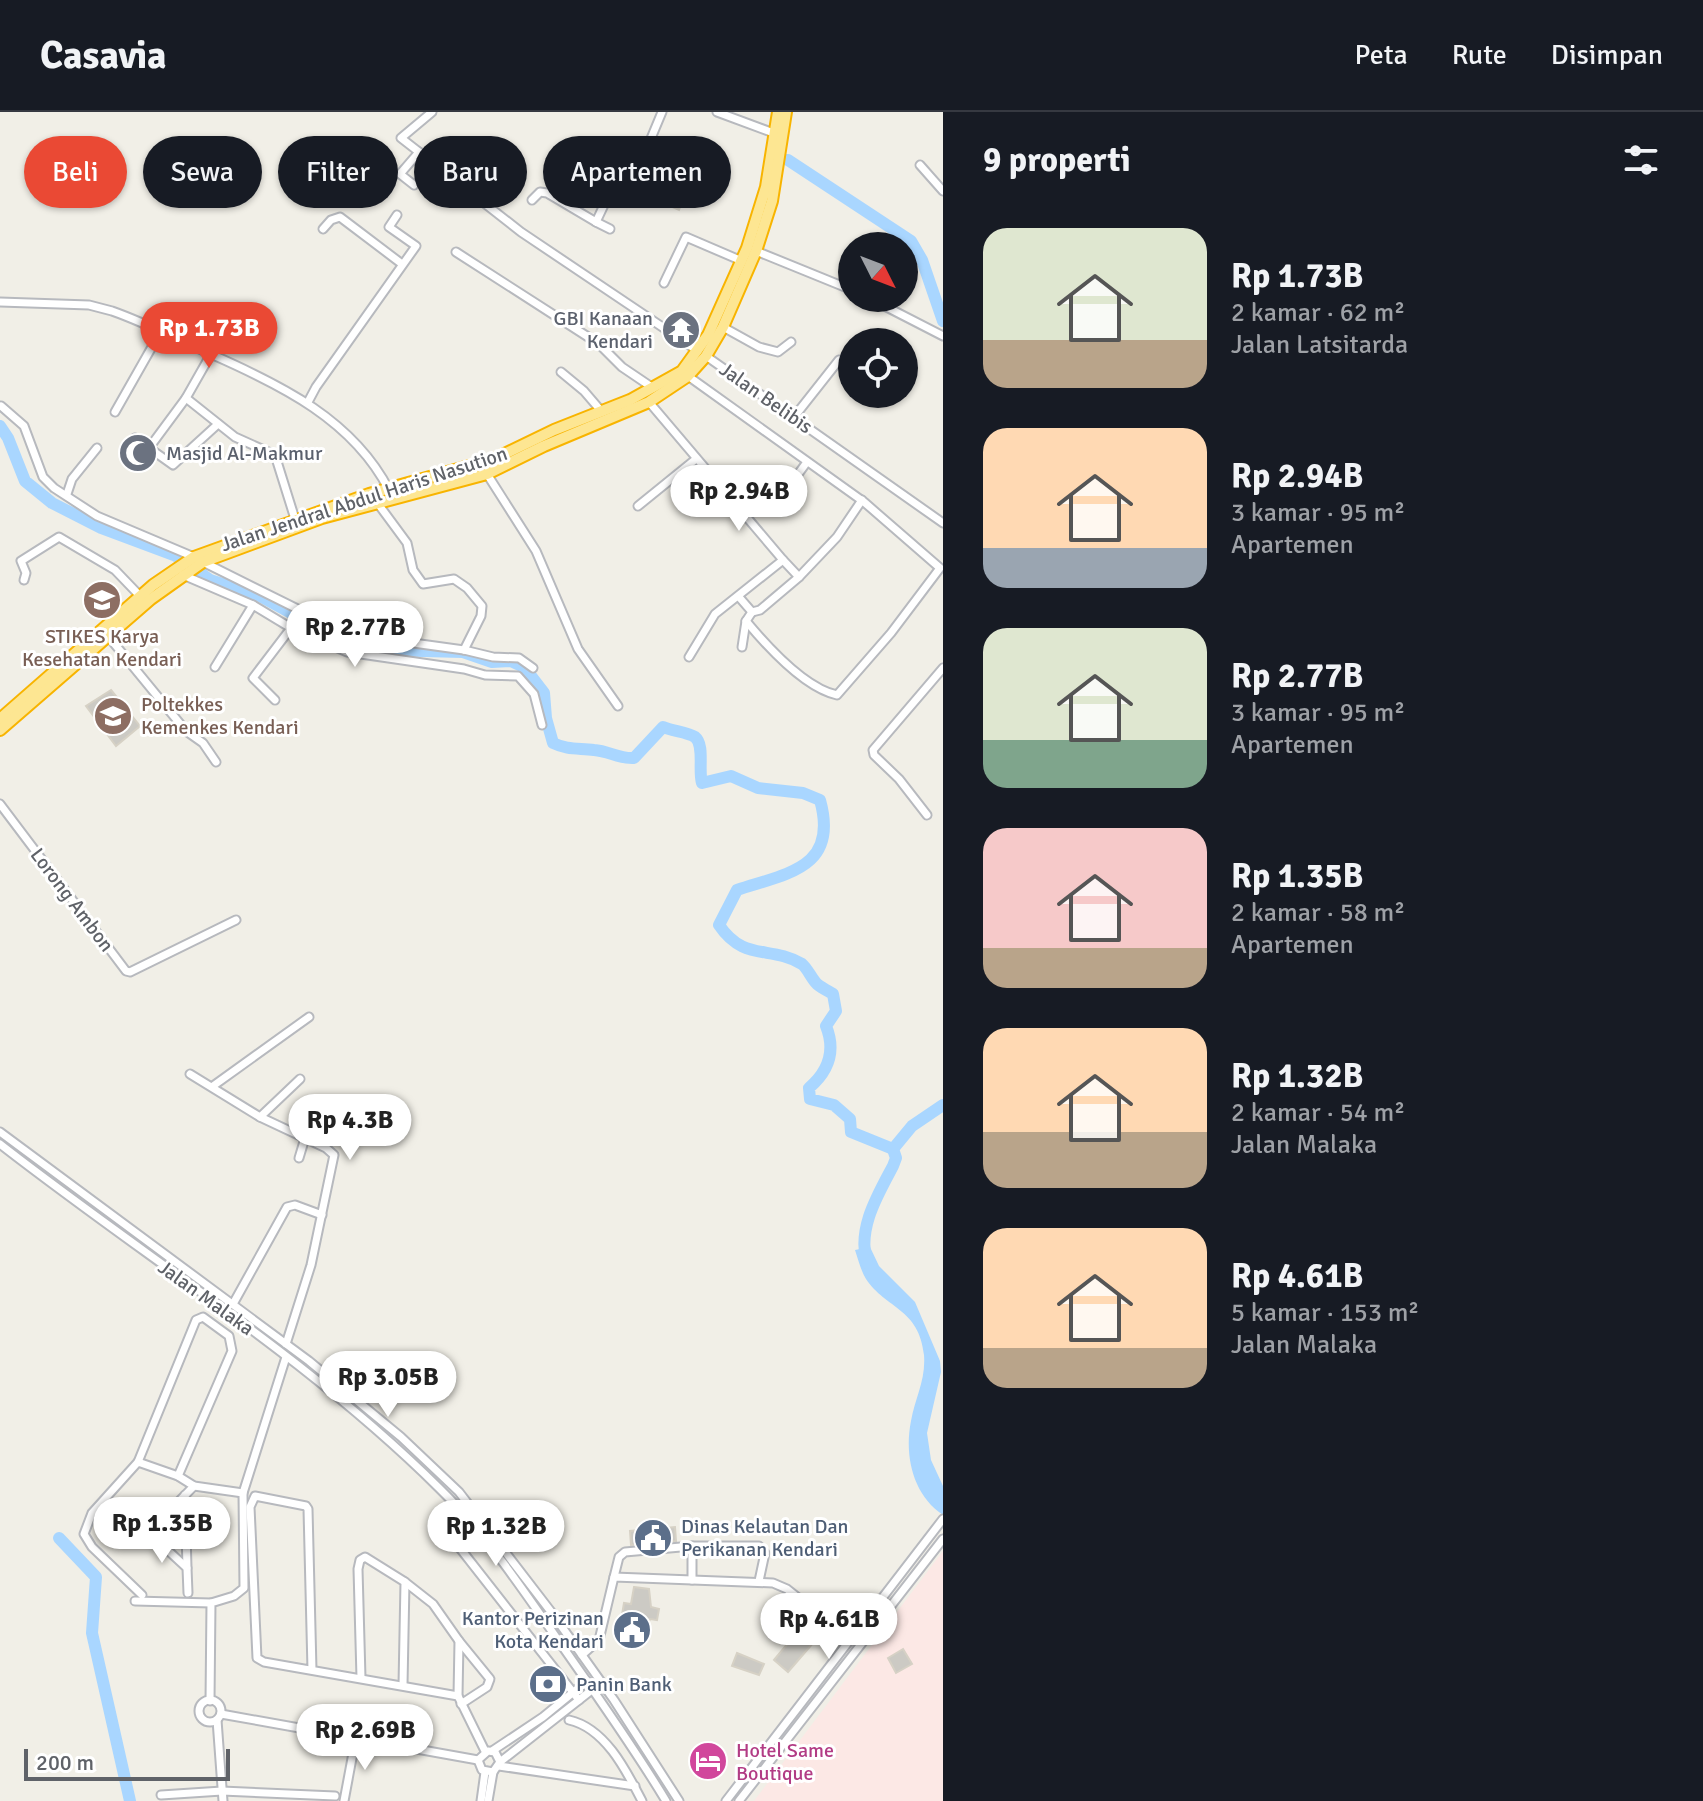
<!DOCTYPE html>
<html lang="id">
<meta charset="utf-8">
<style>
:root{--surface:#171b24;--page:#242831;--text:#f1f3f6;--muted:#9ea1a6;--line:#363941;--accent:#ea4934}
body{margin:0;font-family:Signika,sans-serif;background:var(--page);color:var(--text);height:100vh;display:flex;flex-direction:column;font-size:30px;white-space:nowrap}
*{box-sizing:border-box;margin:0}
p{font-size:26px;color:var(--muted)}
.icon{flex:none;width:44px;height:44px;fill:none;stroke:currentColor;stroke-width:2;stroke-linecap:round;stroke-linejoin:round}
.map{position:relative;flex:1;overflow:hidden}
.panel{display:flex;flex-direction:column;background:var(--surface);width:760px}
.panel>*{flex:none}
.top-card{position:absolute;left:24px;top:24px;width:760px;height:72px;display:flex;gap:16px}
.needle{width:52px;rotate:132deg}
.buttons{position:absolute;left:838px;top:120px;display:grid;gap:16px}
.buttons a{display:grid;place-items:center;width:80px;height:80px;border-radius:50%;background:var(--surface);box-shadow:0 2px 6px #0004;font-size:40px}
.scale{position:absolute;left:24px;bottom:20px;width:206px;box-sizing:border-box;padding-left:8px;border:4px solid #5f6268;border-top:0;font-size:22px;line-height:28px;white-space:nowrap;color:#5f6268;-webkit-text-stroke:6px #fff;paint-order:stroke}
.price{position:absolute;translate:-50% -68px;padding:0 18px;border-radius:28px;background:#fff;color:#222;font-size:26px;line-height:52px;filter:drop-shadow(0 2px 4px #0008)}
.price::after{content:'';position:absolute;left:50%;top:48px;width:24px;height:18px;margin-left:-12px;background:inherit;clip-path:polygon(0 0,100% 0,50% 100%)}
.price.on{background:var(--accent);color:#fff}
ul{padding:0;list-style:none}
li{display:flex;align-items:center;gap:24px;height:200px;padding:0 40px}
li span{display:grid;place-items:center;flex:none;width:224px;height:160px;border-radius:24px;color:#555}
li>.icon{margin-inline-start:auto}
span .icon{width:96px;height:96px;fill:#fffc;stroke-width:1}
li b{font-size:34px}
h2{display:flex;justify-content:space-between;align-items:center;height:96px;padding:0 40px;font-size:34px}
.tag{padding:0 28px;border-radius:36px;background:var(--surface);box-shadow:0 2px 6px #0004;font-size:28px;line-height:72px}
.tag.on{background:var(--accent);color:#fff}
header{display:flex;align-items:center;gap:48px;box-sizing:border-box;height:112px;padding:0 40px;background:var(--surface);border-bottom:2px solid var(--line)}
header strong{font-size:38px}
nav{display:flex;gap:44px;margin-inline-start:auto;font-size:28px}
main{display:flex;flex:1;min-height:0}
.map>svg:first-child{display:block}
.medical{fill:#fce8e5}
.water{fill:#a9d6ff}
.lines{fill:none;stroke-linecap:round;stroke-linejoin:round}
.river{stroke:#a9d6ff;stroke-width:12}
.building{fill:#cccac4;stroke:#d6d1c5;stroke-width:2}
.minor-casing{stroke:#b7b9be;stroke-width:11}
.highway-casing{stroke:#f8b400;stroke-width:14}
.minor{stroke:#fff;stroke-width:7}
.highway{stroke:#fde692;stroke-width:10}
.labels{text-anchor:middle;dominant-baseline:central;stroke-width:6;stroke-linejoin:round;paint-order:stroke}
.worship-label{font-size:20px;fill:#5b616d;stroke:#fff;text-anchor:end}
.street-label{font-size:20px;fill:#5f6268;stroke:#fff}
.education-label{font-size:20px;fill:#785e54;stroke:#fff}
.service-label{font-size:20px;fill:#4e5e75;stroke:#fff;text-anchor:start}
.hotel-label{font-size:20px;fill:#b23c85;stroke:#fff;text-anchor:start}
</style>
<header>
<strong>Casavia</strong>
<nav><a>Peta</a><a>Rute</a><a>Disimpan</a></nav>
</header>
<main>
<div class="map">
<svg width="943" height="1689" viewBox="0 0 943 1689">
<rect width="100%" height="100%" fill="#f1efe7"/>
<!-- medical -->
<polygon class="medical" points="943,1439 943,1689 754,1689"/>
<!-- water -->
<path class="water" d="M870,1135L879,1154L915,1190L940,1249L941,1260L927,1321L931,1348L943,1374V1403C913,1383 904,1344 911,1309C915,1286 926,1268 924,1243C919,1196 886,1197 866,1167C861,1159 858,1147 855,1138Z"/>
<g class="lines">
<!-- river -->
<g class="river">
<polyline points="788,48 911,129 922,148 943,209"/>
<path d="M0,314L8,326L25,369L52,391L101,416L176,444L210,468L260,484L346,531L384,538L463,540L492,550L511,549L524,555L544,581L546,606L553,631C567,638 579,636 594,638C609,639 619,647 634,646L663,615C672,619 688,620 695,625C705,633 698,658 702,671L731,664L758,676L803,681L820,688C839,756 788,761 737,778L719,813C744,850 770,833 802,852C808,857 811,866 817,872C822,876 828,879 833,882L836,899L826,914C836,939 829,959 809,976L810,987L834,993L850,1007L851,1020L893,1037"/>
<path d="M867,1151C857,1117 877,1084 893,1054L896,1046L893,1037L912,1014L943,993"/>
<polyline points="59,1426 96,1465 92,1521 130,1689"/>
</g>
</g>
<!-- building -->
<g class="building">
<polygon points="681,63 691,66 679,98 670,94"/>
<polygon points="111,578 140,614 116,634 86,594"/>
<polygon points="675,1415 676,1429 631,1433 630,1419"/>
<polygon points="634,1475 649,1477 651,1495 659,1497 657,1508 650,1507 643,1523 629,1521 630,1504 622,1503 624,1491 631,1492"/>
<polygon points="783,1505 813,1531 788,1560 774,1548 789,1530 773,1517"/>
<polygon points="903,1537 912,1552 896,1561 888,1546"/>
<polygon points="737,1541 764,1552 759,1563 732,1554"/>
</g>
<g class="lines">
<!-- minor casing -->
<g class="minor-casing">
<g id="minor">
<polyline points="717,0 779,23"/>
<polyline points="419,40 401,26 432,0"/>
<polyline points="920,53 943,79"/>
<polyline points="414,73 400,62 419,40 521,120 698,239"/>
<polyline points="532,88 540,80 547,81 596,110 620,59 636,54 642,48 662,0"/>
<polyline points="596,110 610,117"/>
<polyline points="323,117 331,108 340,105 402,152"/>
<polyline points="756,139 852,178"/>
<polyline points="456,140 599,232 622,255 653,276"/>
<polyline points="664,171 686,125 742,149"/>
<polyline points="869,186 943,224"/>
<path d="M0,190L89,193L112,199C146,211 179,228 213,243C281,273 353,308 389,378"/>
<polyline points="723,215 759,235 778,240 791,230"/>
<polyline points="211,242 186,286 235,325 275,343 295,407"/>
<polyline points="706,244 943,411"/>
<polyline points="561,260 584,279 602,300"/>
<path d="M688,264L864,390L940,456L891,521L837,583C805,576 766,533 746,509"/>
<polyline points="308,290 316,275 416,134 389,115 397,103"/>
<polyline points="649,290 783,448 715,502 689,545"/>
<polyline points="1,294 24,314 43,365 54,376 97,404 194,445"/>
<polyline points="115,300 161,219"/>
<polyline points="794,305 839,248"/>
<polyline points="135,326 173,353 218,312"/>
<polyline points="149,336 186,286"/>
<polyline points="487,362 536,439 578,537 618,594"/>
<polyline points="67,382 72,367 97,336"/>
<polyline points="779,388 807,350"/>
<polyline points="376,389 407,431 413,458 423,472 454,467 467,476 482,494 481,504 464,538"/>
<polyline points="638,394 696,347"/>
<polyline points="783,448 799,465 837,425 862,388"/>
<polyline points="203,450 348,522 464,538 493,545 519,546 533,556"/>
<polyline points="183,463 253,493 215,555"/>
<polyline points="24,468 26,461 21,449 59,425 115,458 140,484"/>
<polyline points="739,485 752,500 746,509 742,535"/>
<polyline points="253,493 291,516 347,540 464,557 485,563 518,564 534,582 542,613"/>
<polyline points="752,500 760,498 799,465"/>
<polyline points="108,524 186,619 203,631 216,650"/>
<polyline points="275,588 253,566 291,516"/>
<polyline points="0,692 126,859 130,860 236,808"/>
<polyline points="927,703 899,667 874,643 873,638 943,556"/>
<polyline points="190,962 260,1005 326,1036 334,1043 311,1153 286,1232"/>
<polyline points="213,974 309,905"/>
<polyline points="260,1005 300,967"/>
<polyline points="0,1020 309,1249 401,1325 459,1380 552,1501 614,1588 679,1689"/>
<path d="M0,1032C146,1146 307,1245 439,1376C485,1421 521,1475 558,1528C595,1581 633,1634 666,1689"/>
<polyline points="299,1046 305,1026"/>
<polyline points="233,1192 287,1095 295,1093 322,1103"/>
<polyline points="138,1350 196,1208 203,1205 229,1224 232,1239 178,1364"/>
<polyline points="185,1383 187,1456"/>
<polyline points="148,1420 187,1456 188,1481"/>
<polyline points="452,1426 579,1588"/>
<polyline points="142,1427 194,1374"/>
<polyline points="692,1434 759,1434 765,1441 759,1469"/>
<polyline points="614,1465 619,1445 625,1440 692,1434 692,1468"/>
<polyline points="405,1470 433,1492 459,1529 458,1584"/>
<polyline points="142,1483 92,1435 84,1422 92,1401 138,1350 178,1364 194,1374 243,1381"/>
<polyline points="135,1489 211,1491"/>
<polyline points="459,1529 490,1567 487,1575 461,1592"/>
<polyline points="582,1543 599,1528 614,1465 773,1471 787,1477 851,1528"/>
<polyline points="312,1558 308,1397 306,1394 255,1384 250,1395 257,1546 264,1550 458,1584 485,1639"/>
<polyline points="361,1566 358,1457 360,1448 365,1445 405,1470 403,1573"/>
<circle cx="210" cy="1599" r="11"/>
<polyline points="210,1589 211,1491 234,1484 244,1476 243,1381 286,1245"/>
<polyline points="221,1602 478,1648"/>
<polyline points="217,1608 223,1689"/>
<path d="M569,1608C605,1616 626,1658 642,1689"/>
<polyline points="492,1639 543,1605 587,1569"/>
<polyline points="500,1650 495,1640 488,1639 478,1648 482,1658 493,1660 500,1650 593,1577"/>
<polyline points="499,1654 635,1674"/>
<polyline points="161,1683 222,1679 335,1684"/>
<polyline points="344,1689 356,1625"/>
<polyline points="481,1689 485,1660"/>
<polyline points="488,1689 493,1660"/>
<polyline points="726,1689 943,1407"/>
<polyline points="739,1689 943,1427"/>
</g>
</g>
<!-- highway casing -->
<g class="highway-casing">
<g id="highway">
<polyline points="0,607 153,473 194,445 369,382 494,347 554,318 630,288 682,259 708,223 747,136 766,75 778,0"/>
<polyline points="0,618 151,487 203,450 322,406 487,362 544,334 649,290 688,264 706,244 723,215 756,139 772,89 786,0"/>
</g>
</g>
<!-- minor -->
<use href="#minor" class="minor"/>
<!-- highway -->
<use href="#highway" class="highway"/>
</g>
<!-- icons -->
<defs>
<g id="temple-disc" transform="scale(2)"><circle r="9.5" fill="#6b7280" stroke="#fff"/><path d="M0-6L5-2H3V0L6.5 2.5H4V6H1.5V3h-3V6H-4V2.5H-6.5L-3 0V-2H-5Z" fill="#fff"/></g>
<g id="mosque-disc" transform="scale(2)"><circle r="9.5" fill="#6b7280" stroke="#fff"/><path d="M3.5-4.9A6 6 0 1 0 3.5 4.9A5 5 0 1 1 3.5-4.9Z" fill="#fff"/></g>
<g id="university-disc" transform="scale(2)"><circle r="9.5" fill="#8d6e63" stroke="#fff"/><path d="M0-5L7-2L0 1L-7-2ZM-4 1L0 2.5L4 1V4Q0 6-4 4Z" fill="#fff"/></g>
<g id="civic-disc" transform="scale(2)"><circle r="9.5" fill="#5c6f8a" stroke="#fff"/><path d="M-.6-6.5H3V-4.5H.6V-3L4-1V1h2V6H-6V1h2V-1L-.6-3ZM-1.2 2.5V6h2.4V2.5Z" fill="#fff"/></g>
<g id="bank-disc" transform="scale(2)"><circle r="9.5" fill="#5c6f8a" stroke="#fff"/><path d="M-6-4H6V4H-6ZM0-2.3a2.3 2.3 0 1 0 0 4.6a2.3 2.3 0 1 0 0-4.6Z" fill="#fff"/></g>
<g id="hotel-disc" transform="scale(2)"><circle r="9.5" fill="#d1479c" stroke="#fff"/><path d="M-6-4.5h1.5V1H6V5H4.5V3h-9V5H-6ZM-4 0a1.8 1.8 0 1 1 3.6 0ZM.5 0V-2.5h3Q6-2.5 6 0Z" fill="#fff"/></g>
</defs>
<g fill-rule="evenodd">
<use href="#temple-disc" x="681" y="218"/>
<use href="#mosque-disc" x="138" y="341"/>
<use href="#university-disc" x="102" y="488"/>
<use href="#university-disc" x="113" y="604"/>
<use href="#civic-disc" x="653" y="1426"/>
<use href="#civic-disc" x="632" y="1518"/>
<use href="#bank-disc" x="548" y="1572"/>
<use href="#hotel-disc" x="708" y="1649"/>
</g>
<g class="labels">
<!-- worship labels -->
<g class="worship-label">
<text x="653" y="206">GBI Kanaan<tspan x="653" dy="23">Kendari</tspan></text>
<text x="166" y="341" text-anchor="start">Masjid Al-Makmur</text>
</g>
<!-- street labels -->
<g class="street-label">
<text transform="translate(766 286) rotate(35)">Jalan Belibis</text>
<text transform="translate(364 387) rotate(-18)">Jalan Jendral Abdul Haris Nasution</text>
<text transform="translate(72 788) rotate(53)">Lorong Ambon</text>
<text transform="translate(206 1186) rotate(36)">Jalan Malaka</text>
</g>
<!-- education labels -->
<g class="education-label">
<text x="102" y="524">STIKES Karya<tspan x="102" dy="23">Kesehatan Kendari</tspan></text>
<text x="141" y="592" text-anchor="start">Poltekkes<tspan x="141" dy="23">Kemenkes Kendari</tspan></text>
</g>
<!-- service labels -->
<g class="service-label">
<text x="681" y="1414">Dinas Kelautan Dan<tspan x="681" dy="23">Perikanan Kendari</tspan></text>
<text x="604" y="1506" text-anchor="end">Kantor Perizinan<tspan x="604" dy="23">Kota Kendari</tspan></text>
<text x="576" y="1572">Panin Bank</text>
</g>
<!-- hotel labels -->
<g class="hotel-label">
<text x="736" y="1638">Hotel Same<tspan x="736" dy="23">Boutique</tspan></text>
</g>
</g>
</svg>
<div class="buttons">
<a><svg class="needle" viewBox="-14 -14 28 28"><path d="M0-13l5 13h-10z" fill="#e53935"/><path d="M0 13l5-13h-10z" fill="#9ea1a6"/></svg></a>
<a><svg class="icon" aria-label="locate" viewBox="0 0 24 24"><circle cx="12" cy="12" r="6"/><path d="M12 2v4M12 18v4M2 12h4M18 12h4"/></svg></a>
</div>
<div class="scale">200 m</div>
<b class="price on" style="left:209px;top:258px">Rp 1.73B</b>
<b class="price" style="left:739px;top:421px">Rp 2.94B</b>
<b class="price" style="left:355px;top:557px">Rp 2.77B</b>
<b class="price" style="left:350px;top:1050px">Rp 4.3B</b>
<b class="price" style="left:388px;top:1307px">Rp 3.05B</b>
<b class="price" style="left:162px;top:1453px">Rp 1.35B</b>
<b class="price" style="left:496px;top:1456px">Rp 1.32B</b>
<b class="price" style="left:829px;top:1549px">Rp 4.61B</b>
<b class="price" style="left:365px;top:1660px">Rp 2.69B</b>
<div class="top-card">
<a class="tag on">Beli</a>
<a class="tag">Sewa</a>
<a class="tag">Filter</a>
<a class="tag">Baru</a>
<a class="tag">Apartemen</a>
</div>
</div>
<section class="panel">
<h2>9 properti<svg class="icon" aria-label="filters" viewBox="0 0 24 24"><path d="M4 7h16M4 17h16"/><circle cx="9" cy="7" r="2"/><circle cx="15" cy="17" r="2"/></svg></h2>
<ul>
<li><span style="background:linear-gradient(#dfe7d0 70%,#b9a48a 0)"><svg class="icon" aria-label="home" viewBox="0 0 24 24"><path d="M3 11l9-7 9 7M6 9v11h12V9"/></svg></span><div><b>Rp 1.73B</b><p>2 kamar · 62 m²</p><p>Jalan Latsitarda</p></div></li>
<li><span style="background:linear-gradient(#ffd9b3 75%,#9aa5b1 0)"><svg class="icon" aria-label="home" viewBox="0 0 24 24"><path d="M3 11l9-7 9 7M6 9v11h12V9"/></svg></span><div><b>Rp 2.94B</b><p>3 kamar · 95 m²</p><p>Apartemen</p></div></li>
<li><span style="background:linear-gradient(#dfe7d0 70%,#7fa58c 0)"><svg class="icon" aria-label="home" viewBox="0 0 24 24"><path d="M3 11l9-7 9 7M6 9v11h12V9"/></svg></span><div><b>Rp 2.77B</b><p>3 kamar · 95 m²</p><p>Apartemen</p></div></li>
<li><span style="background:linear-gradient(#f6c9c9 75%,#b9a48a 0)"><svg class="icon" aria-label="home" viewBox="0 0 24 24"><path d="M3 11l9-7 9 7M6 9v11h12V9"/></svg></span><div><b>Rp 1.35B</b><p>2 kamar · 58 m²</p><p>Apartemen</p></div></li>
<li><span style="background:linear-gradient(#ffd9b3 65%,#b9a48a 0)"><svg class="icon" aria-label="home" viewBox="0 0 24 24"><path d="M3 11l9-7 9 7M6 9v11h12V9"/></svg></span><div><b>Rp 1.32B</b><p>2 kamar · 54 m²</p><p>Jalan Malaka</p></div></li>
<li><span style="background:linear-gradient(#ffd9b3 75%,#b9a48a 0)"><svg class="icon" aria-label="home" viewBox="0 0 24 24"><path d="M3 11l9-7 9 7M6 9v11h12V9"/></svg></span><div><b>Rp 4.61B</b><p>5 kamar · 153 m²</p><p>Jalan Malaka</p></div></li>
</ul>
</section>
</main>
